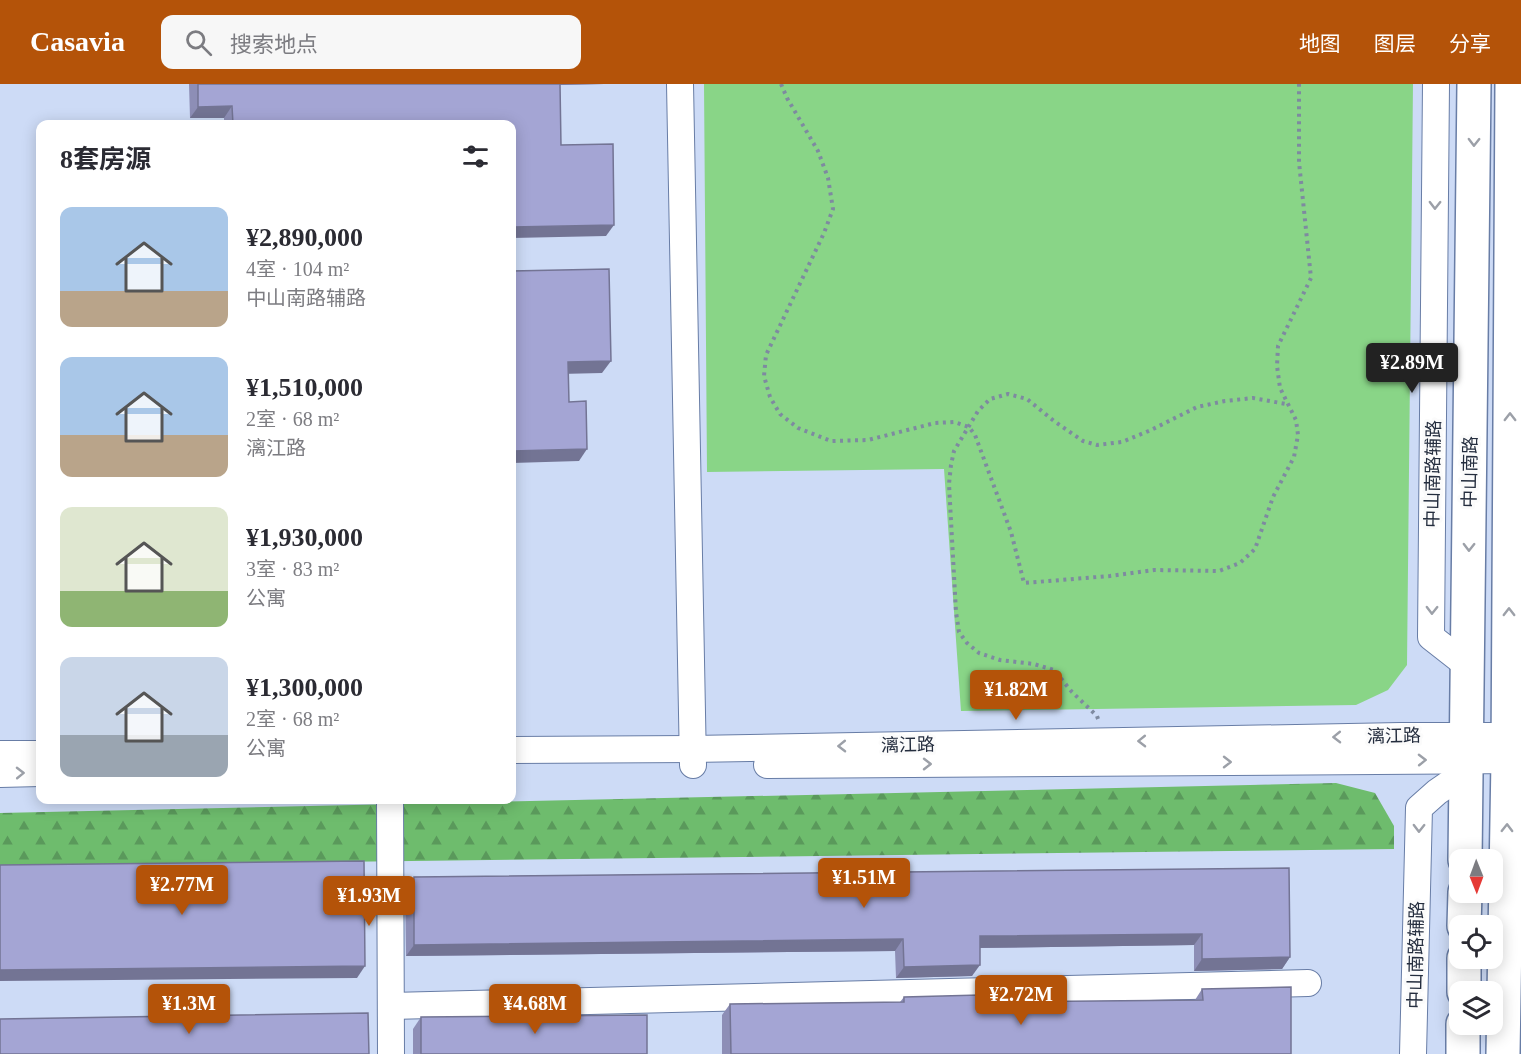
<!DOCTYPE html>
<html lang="zh">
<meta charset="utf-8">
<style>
:root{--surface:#fff;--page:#f7f7f7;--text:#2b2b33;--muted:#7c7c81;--accent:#b45309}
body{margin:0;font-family:"Times New Roman","Noto Sans SC",serif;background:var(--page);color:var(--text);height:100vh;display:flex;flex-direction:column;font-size:22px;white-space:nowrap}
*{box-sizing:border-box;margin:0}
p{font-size:20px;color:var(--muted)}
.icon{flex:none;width:33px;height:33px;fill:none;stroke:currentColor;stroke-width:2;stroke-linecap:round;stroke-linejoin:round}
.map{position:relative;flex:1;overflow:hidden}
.sheet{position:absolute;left:36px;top:36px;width:480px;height:684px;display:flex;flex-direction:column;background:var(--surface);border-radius:12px;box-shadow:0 3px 15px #0003}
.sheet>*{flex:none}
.needle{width:39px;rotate:179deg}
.fabs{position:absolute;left:1449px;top:765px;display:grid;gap:12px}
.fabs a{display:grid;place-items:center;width:54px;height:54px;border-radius:12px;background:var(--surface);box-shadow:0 3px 15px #0003;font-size:30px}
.price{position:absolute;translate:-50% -51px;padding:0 14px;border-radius:6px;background:var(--accent);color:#fff;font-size:20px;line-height:39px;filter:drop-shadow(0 2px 3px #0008)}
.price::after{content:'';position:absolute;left:50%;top:36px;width:18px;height:14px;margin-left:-9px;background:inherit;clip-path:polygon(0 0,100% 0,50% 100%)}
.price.selected{background:#222;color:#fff}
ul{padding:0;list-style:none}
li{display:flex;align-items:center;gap:18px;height:150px;padding:0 24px}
li span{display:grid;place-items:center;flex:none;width:168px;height:120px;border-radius:12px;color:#555}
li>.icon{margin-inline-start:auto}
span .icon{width:72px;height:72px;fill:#fffc;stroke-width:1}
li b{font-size:26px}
h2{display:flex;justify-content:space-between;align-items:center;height:72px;padding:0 24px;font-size:26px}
header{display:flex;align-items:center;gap:36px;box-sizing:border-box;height:84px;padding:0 30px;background:var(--accent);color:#fff}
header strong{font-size:28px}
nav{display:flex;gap:33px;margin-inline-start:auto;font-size:21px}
.search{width:420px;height:54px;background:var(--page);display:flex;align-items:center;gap:15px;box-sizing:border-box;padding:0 21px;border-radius:12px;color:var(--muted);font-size:22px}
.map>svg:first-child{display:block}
.forest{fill:url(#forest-firs)}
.park{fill:#89d587}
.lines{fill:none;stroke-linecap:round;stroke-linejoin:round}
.minor-casing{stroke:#687da6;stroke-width:28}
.major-casing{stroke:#687da6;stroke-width:36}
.path{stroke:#7e8aa0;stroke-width:4;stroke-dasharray:3 4.5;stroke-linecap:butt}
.minor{stroke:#fff;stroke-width:26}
.major{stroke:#fff;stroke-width:33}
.wall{fill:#8d8eb6}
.shaded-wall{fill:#737494}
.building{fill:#a4a5d4;stroke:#737494;stroke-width:1.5}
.oneway{stroke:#9ca0a8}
.labels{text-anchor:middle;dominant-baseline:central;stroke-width:6;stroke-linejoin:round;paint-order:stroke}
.street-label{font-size:18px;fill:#242d3e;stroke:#fbfbfb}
</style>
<header>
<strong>Casavia</strong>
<div class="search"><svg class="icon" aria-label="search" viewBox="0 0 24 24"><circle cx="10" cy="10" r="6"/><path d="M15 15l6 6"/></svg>搜索地点</div>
<nav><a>地图</a><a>图层</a><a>分享</a></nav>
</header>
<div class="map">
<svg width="1521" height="970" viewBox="0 0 1521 970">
<defs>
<pattern id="forest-firs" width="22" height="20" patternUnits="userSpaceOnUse" patternTransform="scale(1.5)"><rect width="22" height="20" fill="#6ebc6d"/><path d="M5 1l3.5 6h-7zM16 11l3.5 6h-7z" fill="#5a995b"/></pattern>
</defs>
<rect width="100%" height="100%" fill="#cddbf6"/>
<!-- forest -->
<polygon class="forest" points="1336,699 1375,709 1394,742 1394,765 0,782 0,729"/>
<!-- park -->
<polygon class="park" points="704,0 1413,0 1407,581 1388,606 1356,621 961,627 944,385 707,388"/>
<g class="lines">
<!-- minor casing -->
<g class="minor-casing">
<g id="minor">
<polyline points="680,0 693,681"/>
<polyline points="1436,0 1431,553 1468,582"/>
<polyline points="512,666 692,665 1401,652 1521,652"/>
<polyline points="0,670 40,670"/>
<polyline points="767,681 1521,676"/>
<polyline points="0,690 40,689"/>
<polyline points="390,716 391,970"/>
<polyline points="391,922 1308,899"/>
<polyline points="1413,970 1419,724 1437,708 1466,688"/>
</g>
</g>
<!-- major casing -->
<g class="major-casing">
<g id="major">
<polyline points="1465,776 1474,0"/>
<polyline points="1464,842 1465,808"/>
<polyline points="1464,908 1464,874"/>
<polyline points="1463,970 1463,940"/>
<polyline points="1503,970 1508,676 1512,0"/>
</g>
</g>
<!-- path -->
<g class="path">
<polyline points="781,0 787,14 818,67 828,94 833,125 824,149 766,271 764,292 770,313 780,330 798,344 831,357 868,356 935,339 954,338 969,343 975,351 1011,448 1024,499 1110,492 1154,486 1219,487 1240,479 1255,465 1273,413 1294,373 1298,351 1296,336 1280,304 1277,282 1278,262 1311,194 1299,78 1299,0"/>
<polyline points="1098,635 1097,632 1072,608 1054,586 1034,580 1000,576 979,569 967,559 959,548 956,528 949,400 951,381 954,367 978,327 990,315 1008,310 1027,315 1054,337 1083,357 1097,361 1122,358 1151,346 1197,323 1225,317 1253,314 1286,320"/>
</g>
<!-- minor -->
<use href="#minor" class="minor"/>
<!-- major -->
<use href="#major" class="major"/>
</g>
<!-- wall -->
<g class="wall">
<polygon points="189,0 604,0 560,1 561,61 606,152 512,40 224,40 224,34 190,34"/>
<polygon points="1289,784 1290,873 1282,885 1194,887 1194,861 980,864 972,892 896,894 895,867 406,872 405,805 414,793"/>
<polygon points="1202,905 1291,970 722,970 722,931 730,920 900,918 904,913 980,918 1195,916"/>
<polygon points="421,933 647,970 413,970 413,945"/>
</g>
<!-- shaded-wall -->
<g class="shaded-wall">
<polygon points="553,0 604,0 552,1"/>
<polygon points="232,22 224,34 190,34 198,23"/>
<polygon points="614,141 606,152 512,154 512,143"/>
<polygon points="611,277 602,289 560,290 568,278"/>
<polygon points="587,365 579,377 512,379 512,367"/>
<polygon points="1202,850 1194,861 972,864 980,852"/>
<polygon points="903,855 895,867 406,872 414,861"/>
<polygon points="1290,873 1282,885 1194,887 1202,875"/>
<polygon points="980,881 972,892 896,894 904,883"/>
<polygon points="365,882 357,894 0,897 0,886"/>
</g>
<!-- building -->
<g class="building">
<polygon points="198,0 560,0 561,61 613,60 614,141 512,143 512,40 233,40 232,22 198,23"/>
<polygon points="609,185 611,277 568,278 569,318 586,317 587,365 512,367 512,187"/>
<polygon points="364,777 365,882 0,886 0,781"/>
<polygon points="1289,784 1290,873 1202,875 1202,850 980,852 980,881 904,883 903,855 414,861 414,793"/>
<polygon points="1291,903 1291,970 731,970 730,920 904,918 904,913 980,911 980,918 1203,916 1202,905"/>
<polygon points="368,929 369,970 0,970 0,935"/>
<polygon points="647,931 647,970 421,970 421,933"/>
</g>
<!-- one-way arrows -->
<defs><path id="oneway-chevron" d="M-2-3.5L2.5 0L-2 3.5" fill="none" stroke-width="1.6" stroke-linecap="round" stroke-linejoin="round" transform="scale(1.5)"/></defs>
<g class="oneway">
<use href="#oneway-chevron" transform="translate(1474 58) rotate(91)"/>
<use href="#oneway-chevron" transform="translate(1435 121) rotate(91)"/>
<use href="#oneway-chevron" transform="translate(1510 333) rotate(-90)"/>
<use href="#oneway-chevron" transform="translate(1469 463) rotate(91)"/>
<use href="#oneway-chevron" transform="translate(1432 526) rotate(91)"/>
<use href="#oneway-chevron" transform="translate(1509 528) rotate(-90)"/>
<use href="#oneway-chevron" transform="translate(1337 653) rotate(179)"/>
<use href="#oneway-chevron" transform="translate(1142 657) rotate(179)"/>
<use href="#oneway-chevron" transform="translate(842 662) rotate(179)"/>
<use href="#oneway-chevron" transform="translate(1422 676) rotate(-1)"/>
<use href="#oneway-chevron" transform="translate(1227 678)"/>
<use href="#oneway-chevron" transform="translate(927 680)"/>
<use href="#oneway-chevron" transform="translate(20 689) rotate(-1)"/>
<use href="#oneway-chevron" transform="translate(1419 744) rotate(91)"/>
<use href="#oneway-chevron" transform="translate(1507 744) rotate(-89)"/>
</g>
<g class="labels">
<!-- street labels -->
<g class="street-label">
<text transform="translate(1470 388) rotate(-89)">中山南路</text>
<text transform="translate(1433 390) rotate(-89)">中山南路辅路</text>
<text transform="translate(1394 652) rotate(-1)">漓江路</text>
<text transform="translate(908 661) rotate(-1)">漓江路</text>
<text transform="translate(1416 871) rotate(-89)">中山南路辅路</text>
</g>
</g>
</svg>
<div class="fabs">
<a><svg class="needle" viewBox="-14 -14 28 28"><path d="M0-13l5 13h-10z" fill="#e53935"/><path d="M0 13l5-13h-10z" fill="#7c7c81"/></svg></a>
<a><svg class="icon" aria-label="locate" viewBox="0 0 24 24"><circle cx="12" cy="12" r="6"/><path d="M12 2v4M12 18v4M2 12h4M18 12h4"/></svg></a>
<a><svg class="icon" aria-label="layers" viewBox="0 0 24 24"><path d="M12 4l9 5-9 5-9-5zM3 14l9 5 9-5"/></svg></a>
</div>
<b class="price selected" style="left:1412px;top:310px">¥2.89M</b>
<b class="price" style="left:1016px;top:637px">¥1.82M</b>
<b class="price" style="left:864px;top:825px">¥1.51M</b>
<b class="price" style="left:182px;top:832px">¥2.77M</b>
<b class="price" style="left:369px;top:843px">¥1.93M</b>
<b class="price" style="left:1021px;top:942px">¥2.72M</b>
<b class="price" style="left:189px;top:951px">¥1.3M</b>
<b class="price" style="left:535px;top:951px">¥4.68M</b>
<section class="sheet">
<h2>8套房源<svg class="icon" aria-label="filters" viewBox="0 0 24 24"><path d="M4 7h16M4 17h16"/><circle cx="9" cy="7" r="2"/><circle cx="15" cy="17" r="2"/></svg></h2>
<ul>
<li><span style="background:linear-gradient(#a9c7e8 70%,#b9a48a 0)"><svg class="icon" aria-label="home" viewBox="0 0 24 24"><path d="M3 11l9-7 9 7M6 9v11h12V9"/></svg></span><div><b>¥2,890,000</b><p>4室 · 104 m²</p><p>中山南路辅路</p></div></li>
<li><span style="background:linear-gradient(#a9c7e8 65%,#b9a48a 0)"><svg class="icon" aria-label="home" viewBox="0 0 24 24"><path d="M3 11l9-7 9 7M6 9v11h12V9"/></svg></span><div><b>¥1,510,000</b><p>2室 · 68 m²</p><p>漓江路</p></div></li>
<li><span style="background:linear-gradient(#dfe7d0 70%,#8fb573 0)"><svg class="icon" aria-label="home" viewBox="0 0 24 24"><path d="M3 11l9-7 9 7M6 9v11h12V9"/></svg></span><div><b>¥1,930,000</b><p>3室 · 83 m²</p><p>公寓</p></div></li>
<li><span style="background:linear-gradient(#c9d6e8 65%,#9aa5b1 0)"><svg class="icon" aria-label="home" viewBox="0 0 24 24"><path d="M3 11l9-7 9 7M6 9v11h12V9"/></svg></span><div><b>¥1,300,000</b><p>2室 · 68 m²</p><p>公寓</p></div></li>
</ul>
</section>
</div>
